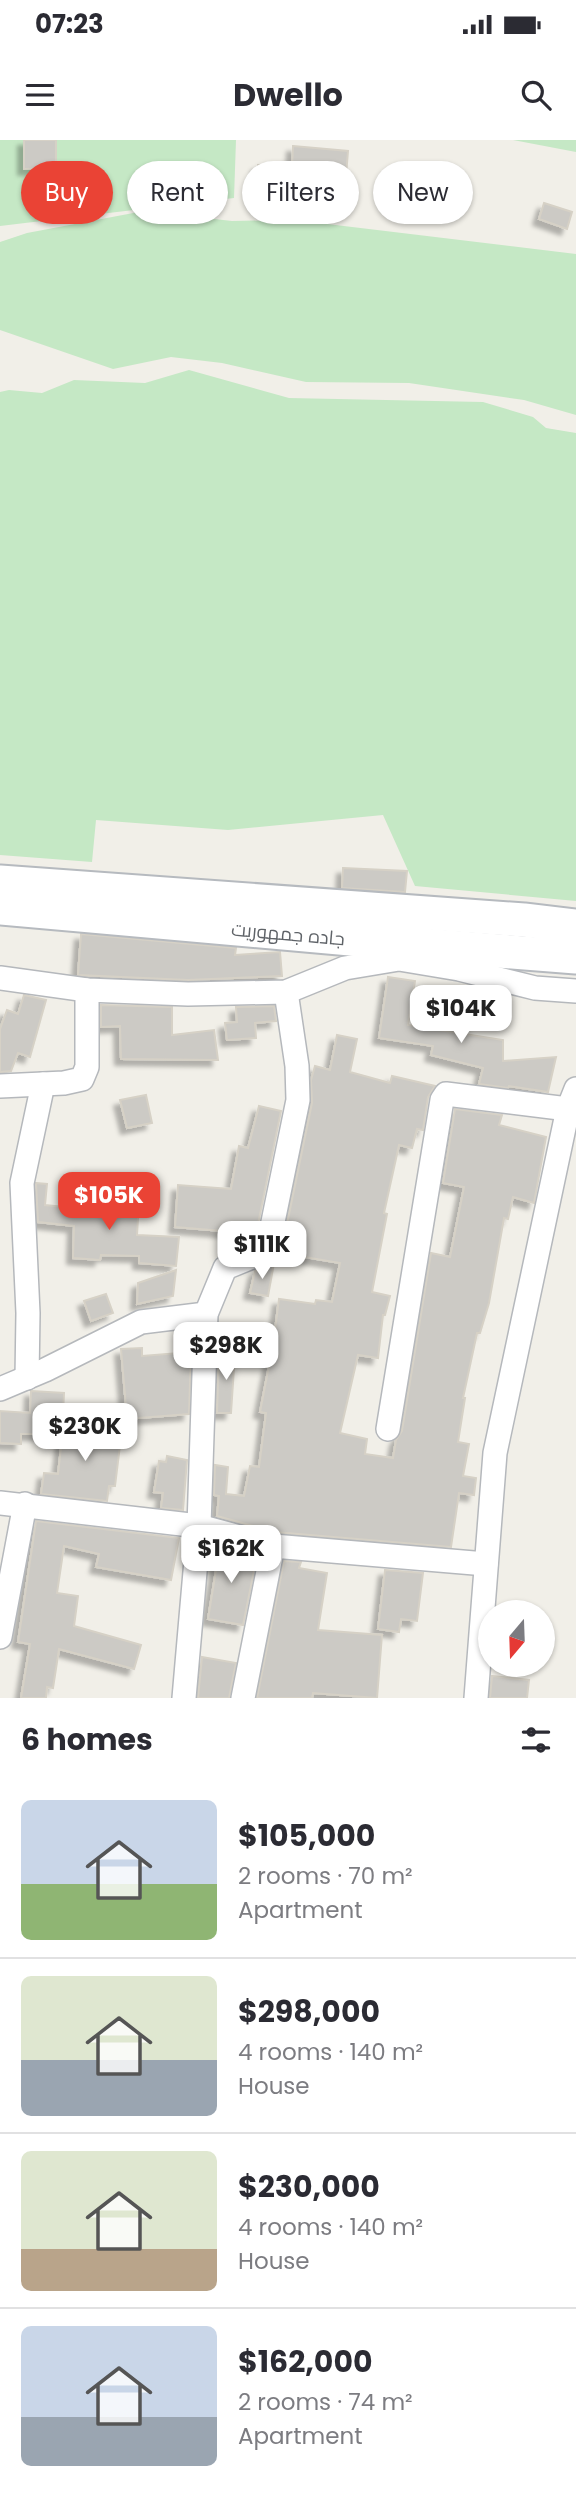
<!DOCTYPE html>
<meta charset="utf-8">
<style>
:root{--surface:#fff;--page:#f7f7f7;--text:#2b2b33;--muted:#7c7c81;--line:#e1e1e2;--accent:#ea4335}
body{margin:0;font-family:Poppins,Cairo,sans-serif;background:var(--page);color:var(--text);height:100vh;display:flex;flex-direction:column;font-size:26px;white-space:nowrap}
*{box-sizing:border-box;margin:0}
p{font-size:23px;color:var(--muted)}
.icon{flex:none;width:38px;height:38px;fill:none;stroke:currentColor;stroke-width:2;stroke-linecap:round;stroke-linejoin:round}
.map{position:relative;height:1558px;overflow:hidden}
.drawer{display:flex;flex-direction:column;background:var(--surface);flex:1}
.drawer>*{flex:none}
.guide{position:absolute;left:21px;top:21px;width:536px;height:63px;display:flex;gap:14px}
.needle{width:46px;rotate:199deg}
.buttons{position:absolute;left:478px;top:1460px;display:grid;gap:14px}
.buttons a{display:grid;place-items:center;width:77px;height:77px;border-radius:50%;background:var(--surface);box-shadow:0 2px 5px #0004;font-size:35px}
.price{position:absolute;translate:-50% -60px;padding:0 16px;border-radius:14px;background:#fff;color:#222;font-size:23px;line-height:46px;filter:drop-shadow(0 2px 4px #0008)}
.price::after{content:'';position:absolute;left:50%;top:42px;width:21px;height:16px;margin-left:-10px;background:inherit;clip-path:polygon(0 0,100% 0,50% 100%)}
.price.selected{background:var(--accent);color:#fff}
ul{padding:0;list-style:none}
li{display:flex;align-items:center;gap:21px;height:175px;padding:0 21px}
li+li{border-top:2px solid var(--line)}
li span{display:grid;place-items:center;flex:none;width:196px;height:140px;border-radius:10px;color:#555}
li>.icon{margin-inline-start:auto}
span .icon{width:84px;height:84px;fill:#fffc;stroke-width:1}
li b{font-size:30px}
h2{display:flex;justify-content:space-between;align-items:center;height:84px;padding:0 21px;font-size:30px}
.pill{padding:0 24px;border-radius:32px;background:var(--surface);box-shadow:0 2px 5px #0004;font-size:24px;line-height:63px}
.pill.selected{background:var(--accent);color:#fff}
.status{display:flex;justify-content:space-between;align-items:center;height:49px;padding:0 35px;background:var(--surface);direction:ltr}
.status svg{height:19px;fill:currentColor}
header{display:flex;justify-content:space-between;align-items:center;height:91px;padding:0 21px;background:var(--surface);font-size:32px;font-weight:700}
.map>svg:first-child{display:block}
.green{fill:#c5e8c5}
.building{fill:#cccac5;stroke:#d6d1c6;stroke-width:2;filter:url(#shadow)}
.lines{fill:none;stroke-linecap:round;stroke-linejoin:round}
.street-casing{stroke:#b5b8bc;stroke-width:26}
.secondary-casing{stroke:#b6babf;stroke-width:37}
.street{stroke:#fff;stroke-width:23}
.secondary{stroke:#fff;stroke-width:33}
.labels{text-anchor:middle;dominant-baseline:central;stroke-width:6;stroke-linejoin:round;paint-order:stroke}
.street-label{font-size:19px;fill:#5f6368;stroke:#fff}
</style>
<div class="status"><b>07:23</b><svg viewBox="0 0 49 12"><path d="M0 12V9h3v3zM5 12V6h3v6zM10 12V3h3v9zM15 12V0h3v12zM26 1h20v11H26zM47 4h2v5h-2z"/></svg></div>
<header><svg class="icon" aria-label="menu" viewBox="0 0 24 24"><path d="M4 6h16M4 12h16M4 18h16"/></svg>Dwello<svg class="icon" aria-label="search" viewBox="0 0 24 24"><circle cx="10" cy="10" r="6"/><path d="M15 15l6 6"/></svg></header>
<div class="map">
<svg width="576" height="1558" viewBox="0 0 576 1558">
<defs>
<filter id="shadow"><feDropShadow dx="-6" dy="6" stdDeviation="2" flood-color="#0004"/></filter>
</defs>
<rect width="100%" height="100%" fill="#f1efe8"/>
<!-- green -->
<g class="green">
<polygon points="0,0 236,0 234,58 0,86"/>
<polygon points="513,0 576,0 576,12"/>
<polygon points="144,71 232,81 294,80 576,114 576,275 524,260 409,243 306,242 222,223 171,217 113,229 0,190 0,102 27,93"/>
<polygon points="189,230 289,258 483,262 533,277 546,288 576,293 576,761 415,746 383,675 228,690 96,680 92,722 0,715 0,252 9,250 42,253 74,240 145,243"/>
</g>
<!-- building -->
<g class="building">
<polygon points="24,0 56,0 56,28 24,29"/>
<polygon points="293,6 348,11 344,61 286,56 286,65 257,64 258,25 292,26"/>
<polygon points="544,63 572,72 567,89 539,79"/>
<polygon points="343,728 407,731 405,752 342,748"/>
<polygon points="81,794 236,808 235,815 280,812 282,836 188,840 78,835"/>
<polygon points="388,837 415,841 408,885 503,900 503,921 556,917 548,952 509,946 508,948 479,944 483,928 431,915 433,906 379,898"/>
<polygon points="24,855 46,860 30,917 18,913 11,931 0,932 0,889 7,870 18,874"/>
<polygon points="101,865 172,867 172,895 214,890 218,920 121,919 120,886 101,887"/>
<polygon points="274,866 276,881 255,883 256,898 227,900 225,883 237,882 236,867"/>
<polygon points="337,895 357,899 350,932 390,943 392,936 435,946 428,957 423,990 417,989 412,1008 399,1005 384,1073 387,1074 372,1152 390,1156 385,1175 383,1175 378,1218 358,1215 340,1293 367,1299 365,1314 393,1318 396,1300 402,1291 431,1113 450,1117 464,1047 443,1043 455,969 502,975 499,985 546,997 534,1063 513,1057 508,1079 504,1078 489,1163 480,1193 477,1193 463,1258 465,1258 458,1302 469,1304 463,1336 476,1338 474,1355 459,1353 451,1407 275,1392 217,1376 219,1356 214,1355 215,1325 228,1327 226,1354 244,1356 250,1326 259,1327 266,1273 260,1272 273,1205 279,1159 315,1164 316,1160 332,1162 340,1123 281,1113 312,963 311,940 315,926 330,930"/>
<polygon points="146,955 152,983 127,988 120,960"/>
<polygon points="259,966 281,971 256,1094 234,1094 234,1092 175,1087 178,1045 231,1049 239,1006 248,1008"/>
<polygon points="36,1043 47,1044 45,1065 113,1072 113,1060 139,1062 137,1095 179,1097 176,1126 139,1123 139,1116 101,1115 100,1120 73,1118 74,1086 38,1082"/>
<polygon points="274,1123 268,1156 250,1153 255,1131"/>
<polygon points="176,1130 173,1156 137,1164 138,1143"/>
<polygon points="106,1154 113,1173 91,1181 84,1161"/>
<polygon points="142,1208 142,1216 191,1212 189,1274 127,1279 121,1209"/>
<polygon points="219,1212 235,1213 231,1273 217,1273"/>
<polygon points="31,1251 64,1253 62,1294 21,1294 21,1304 0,1303 0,1271 30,1273"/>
<polygon points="64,1281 122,1289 115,1346 109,1346 107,1361 41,1354 44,1333 58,1334"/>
<polygon points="167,1316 187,1320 183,1370 161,1368 163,1353 154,1352 159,1321 166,1322"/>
<polygon points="36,1381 179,1398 171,1440 96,1427 99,1414 64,1406 57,1453 78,1456 74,1486 141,1505 134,1529 59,1509 53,1548 47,1547 46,1558 21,1558 30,1504 18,1502"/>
<polygon points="214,1405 257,1416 243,1485 208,1479 217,1424 213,1423"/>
<polygon points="284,1421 301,1422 299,1428 327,1433 318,1490 382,1495 377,1558 313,1553 312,1558 257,1558"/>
<polygon points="385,1430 423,1433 417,1481 401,1479 399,1492 378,1489"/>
<polygon points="202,1517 236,1523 229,1558 198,1558"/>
<polygon points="492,1536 529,1540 527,1558 490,1558"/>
</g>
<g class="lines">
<!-- street casing -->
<g class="street-casing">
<g id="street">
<polyline points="0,838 87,850 188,854 286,852 345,828 399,819 459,829 535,848 576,851"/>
<polyline points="0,946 64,943 82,939 87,927 87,850"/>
<polyline points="27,1238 28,1173 22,1043 43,944"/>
<polyline points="0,1249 45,1230 141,1182 206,1174"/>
<polyline points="388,1289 442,960 446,954 568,969"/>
<polyline points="0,1363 199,1386 273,1406 486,1424"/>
<polyline points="0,1497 25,1364"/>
<polyline points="184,1558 199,1386 206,1174 225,1128 267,1111 298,960 297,926 286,852"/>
<polyline points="243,1558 273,1406"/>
<polyline points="476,1558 495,1313 568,969 576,949"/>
</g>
</g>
<!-- secondary casing -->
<g class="secondary-casing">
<g id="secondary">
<polyline points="0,742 524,780 576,786"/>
<polyline points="0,768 384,802 576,817"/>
</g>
</g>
<!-- street -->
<use href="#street" class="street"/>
<!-- secondary -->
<use href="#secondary" class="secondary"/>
</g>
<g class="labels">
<!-- street labels -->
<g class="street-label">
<text transform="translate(288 794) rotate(5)">جاده جمهوریت</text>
</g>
</g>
</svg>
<div class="buttons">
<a><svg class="needle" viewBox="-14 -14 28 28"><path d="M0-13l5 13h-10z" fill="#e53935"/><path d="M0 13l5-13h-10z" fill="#7c7c81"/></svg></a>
</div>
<b class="price" style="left:461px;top:905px">$104K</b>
<b class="price selected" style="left:109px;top:1092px">$105K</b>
<b class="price" style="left:262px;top:1141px">$111K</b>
<b class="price" style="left:226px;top:1242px">$298K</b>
<b class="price" style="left:85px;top:1323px">$230K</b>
<b class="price" style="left:231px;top:1445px">$162K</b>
<div class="guide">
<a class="pill selected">Buy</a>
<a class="pill">Rent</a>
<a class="pill">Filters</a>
<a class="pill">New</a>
</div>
</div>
<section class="drawer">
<h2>6 homes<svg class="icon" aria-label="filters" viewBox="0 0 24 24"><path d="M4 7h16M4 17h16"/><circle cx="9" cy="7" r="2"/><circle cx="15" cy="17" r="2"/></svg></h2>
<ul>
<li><span style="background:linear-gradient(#c9d6e8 60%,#8fb573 0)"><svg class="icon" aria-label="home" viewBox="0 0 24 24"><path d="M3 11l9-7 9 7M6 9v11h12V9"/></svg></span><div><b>$105,000</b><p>2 rooms · 70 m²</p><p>Apartment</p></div></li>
<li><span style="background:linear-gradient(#dfe7d0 60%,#9aa5b1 0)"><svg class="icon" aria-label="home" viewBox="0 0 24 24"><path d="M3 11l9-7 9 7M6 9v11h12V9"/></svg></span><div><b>$298,000</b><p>4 rooms · 140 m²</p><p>House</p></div></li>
<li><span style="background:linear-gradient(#dfe7d0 70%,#b9a48a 0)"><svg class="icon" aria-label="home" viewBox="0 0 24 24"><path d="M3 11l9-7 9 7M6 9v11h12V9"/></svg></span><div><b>$230,000</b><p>4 rooms · 140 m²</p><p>House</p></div></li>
<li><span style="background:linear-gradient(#c9d6e8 65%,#9aa5b1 0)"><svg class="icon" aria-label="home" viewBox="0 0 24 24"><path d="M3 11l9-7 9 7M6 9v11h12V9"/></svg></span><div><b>$162,000</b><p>2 rooms · 74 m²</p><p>Apartment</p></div></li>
</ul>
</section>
